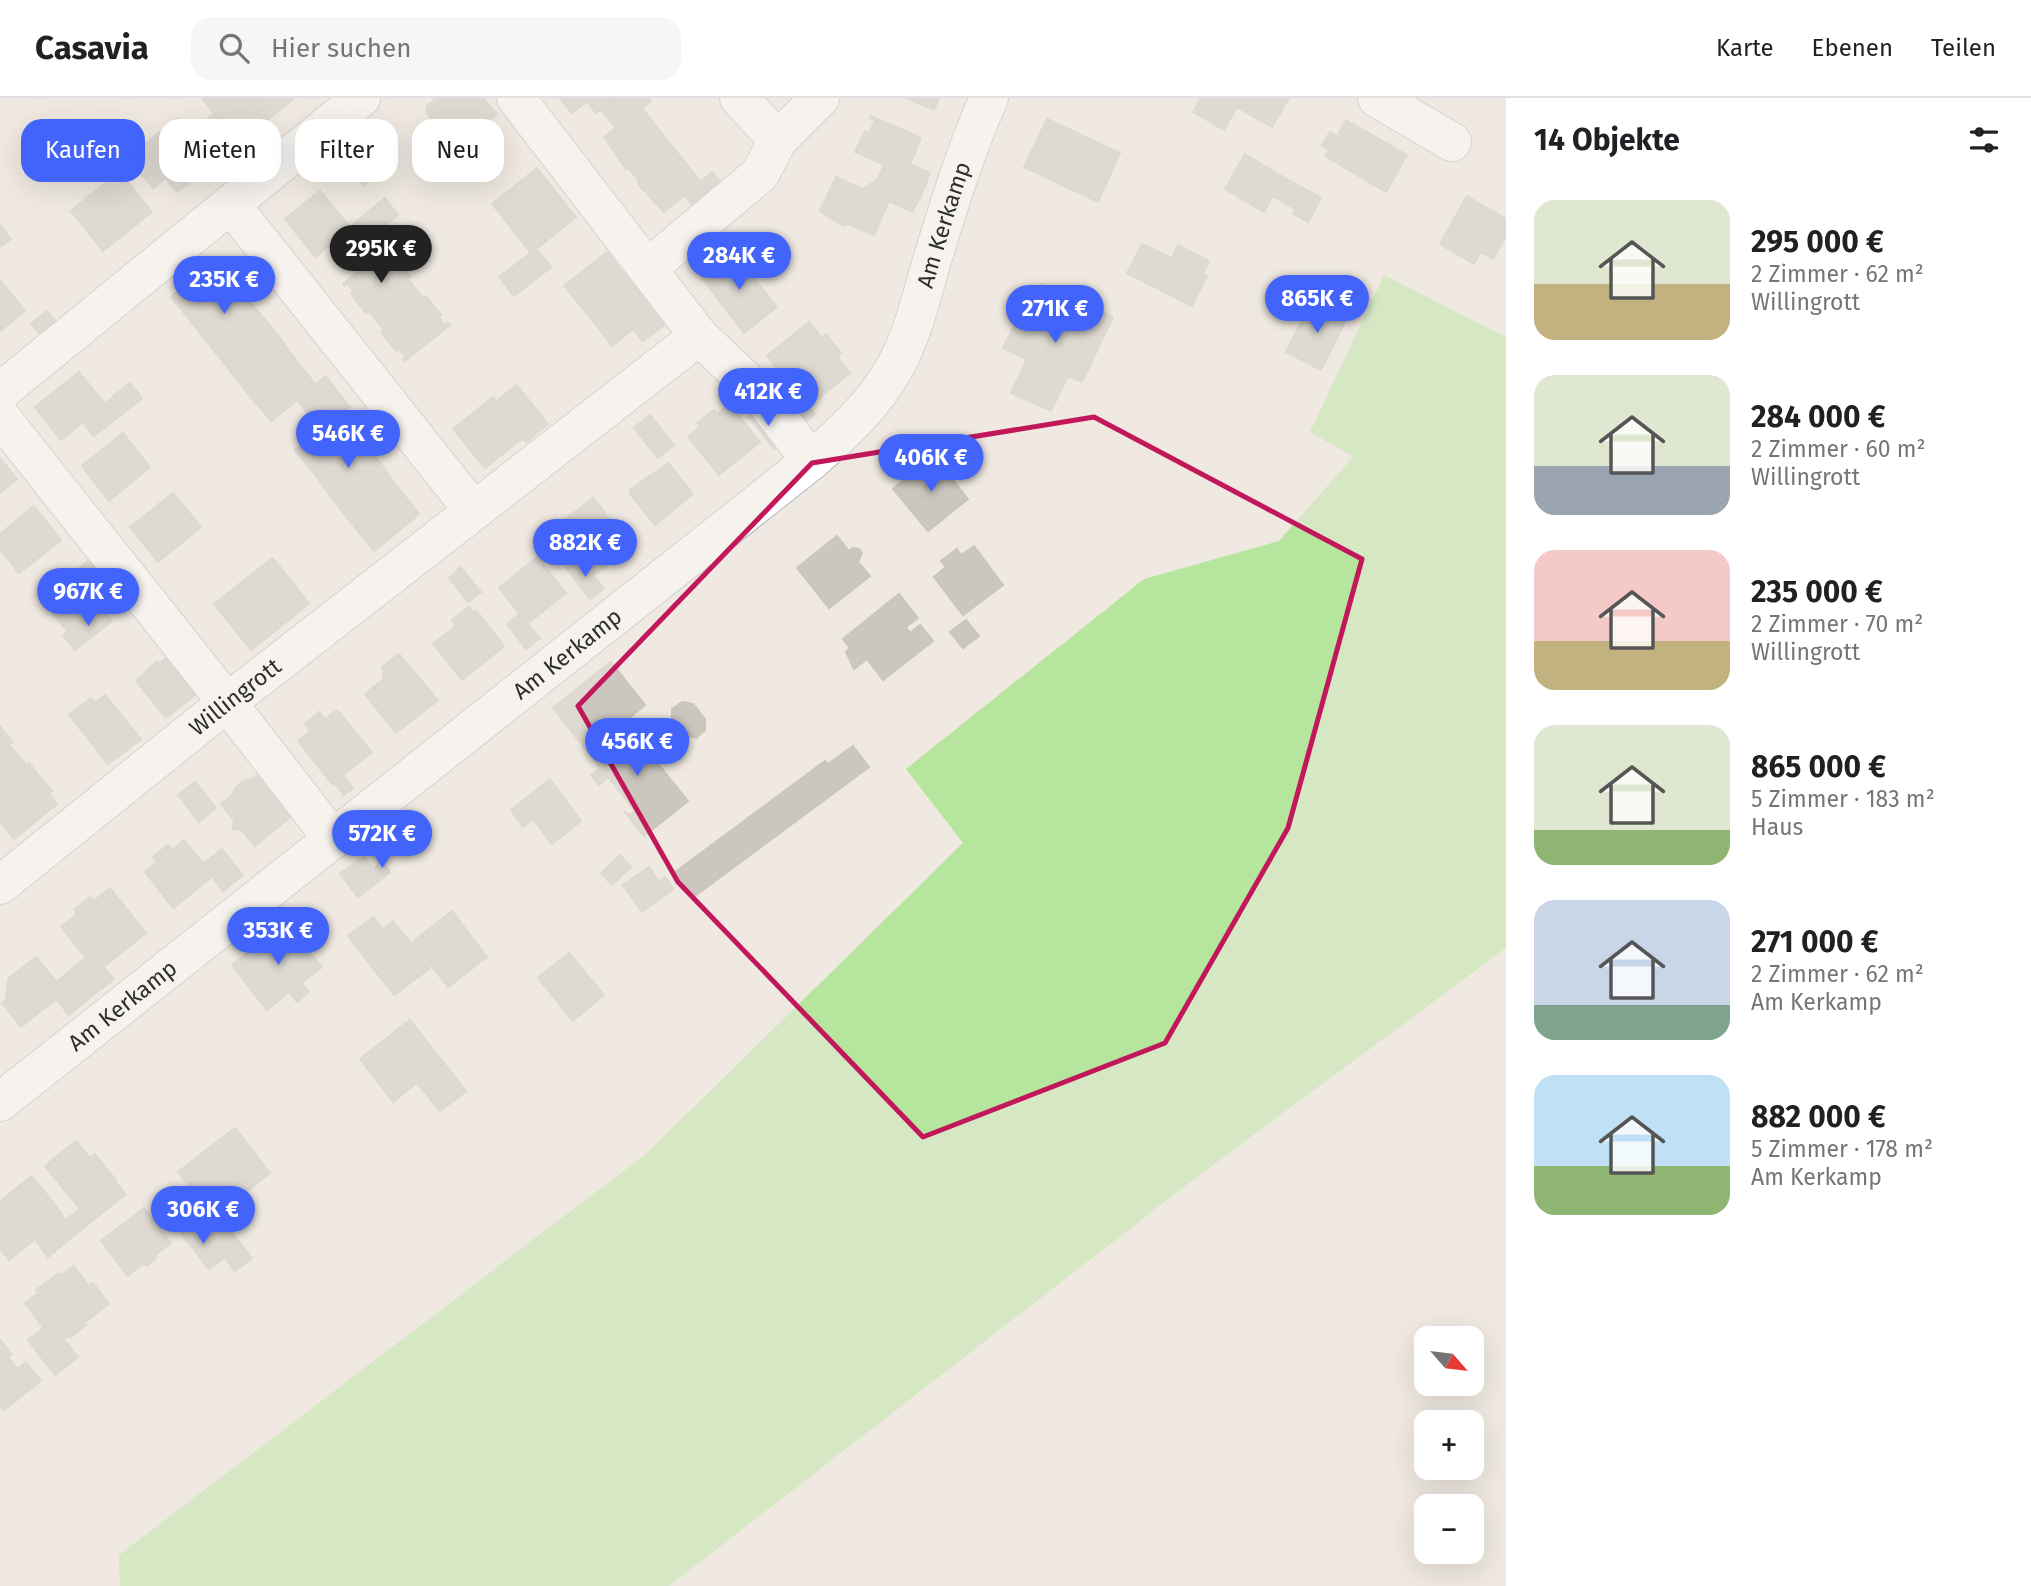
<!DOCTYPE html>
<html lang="de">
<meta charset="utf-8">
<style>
:root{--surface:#fff;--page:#f6f6f6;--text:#202124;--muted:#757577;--line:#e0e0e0;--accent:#4264fb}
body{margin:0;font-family:"Fira Sans",sans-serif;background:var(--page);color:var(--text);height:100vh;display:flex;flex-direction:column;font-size:26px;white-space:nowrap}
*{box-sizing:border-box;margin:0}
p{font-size:23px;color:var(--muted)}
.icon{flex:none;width:38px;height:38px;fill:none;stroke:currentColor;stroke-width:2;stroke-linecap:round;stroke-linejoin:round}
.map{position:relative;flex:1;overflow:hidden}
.panel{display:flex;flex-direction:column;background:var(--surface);width:525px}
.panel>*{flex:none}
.top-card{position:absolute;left:21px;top:21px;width:665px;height:63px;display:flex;gap:14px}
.needle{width:46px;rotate:118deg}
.fabs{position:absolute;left:1414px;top:1228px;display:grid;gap:14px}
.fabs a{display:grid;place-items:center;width:70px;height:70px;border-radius:14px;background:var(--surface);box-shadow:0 7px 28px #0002;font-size:35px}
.price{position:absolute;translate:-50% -60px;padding:0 16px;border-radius:24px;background:var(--accent);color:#fff;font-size:23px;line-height:46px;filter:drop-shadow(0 2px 4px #0008)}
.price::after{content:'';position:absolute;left:50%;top:42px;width:21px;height:16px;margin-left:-10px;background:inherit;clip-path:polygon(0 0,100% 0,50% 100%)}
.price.on{background:#222;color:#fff}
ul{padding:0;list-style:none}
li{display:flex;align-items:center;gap:21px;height:175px;padding:0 28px}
li span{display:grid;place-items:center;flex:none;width:196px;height:140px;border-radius:21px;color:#555}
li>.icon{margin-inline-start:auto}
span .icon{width:84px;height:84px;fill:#fffc;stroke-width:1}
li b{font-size:30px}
h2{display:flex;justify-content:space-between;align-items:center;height:84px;padding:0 28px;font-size:30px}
.chip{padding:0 24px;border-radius:21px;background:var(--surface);box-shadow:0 7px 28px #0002;font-size:24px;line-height:63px}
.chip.on{background:var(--accent);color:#fff}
header{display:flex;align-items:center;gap:42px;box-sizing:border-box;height:98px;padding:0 35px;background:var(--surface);border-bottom:2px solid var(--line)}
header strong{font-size:33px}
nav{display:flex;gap:38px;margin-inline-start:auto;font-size:24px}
.search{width:490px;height:63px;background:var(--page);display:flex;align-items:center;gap:18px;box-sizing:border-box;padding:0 24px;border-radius:21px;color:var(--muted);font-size:26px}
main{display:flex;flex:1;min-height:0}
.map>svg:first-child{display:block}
.green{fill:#b6e59e}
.building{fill:#cbc7bf;stroke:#cbc5ba;stroke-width:2}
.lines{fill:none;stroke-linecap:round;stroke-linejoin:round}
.minor-casing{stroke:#b4b7c1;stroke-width:40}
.minor{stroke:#fff;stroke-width:38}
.marked{fill:none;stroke:#c2185b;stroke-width:5;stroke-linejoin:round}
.labels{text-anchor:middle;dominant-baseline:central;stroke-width:5;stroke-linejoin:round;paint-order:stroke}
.street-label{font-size:23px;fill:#2e2e2e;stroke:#fff}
</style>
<header>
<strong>Casavia</strong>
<div class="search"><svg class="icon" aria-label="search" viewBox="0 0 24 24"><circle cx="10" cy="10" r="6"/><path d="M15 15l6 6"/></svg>Hier suchen</div>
<nav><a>Karte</a><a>Ebenen</a><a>Teilen</a></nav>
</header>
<main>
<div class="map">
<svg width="1506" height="1488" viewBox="0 0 1506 1488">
<rect width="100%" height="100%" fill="#efe9e1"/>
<!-- green -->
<polygon class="green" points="1384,177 1506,239 1506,850 1202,1075 669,1488 120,1488 119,1457 647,1055 963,745 906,671 1144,481 1279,443 1353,359 1310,334"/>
<!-- building -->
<g class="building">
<polygon points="202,0 247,0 266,23 238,45"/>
<polygon points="247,0 292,0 293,1 266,23"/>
<polygon points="436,0 483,0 497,16 458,47 442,28 437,27 427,15 427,8"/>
<polygon points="560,0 591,0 572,15"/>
<polygon points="591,0 616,0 596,15 587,3"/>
<polygon points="616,0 648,0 651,3 616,30 601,12"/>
<polygon points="907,0 939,0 934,12"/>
<polygon points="1201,0 1289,0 1272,29 1237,9 1224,32 1193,14"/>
<polygon points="641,9 671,47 634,77 628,69 626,71 604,39"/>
<polygon points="215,15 238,44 226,54 202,25"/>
<polygon points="871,18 921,40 906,76 855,54 865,33 869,36 875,22 870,20"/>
<polygon points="178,20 214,65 177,94 141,49"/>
<polygon points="1047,21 1120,55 1098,104 1024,69"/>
<polygon points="1346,22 1407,57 1386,94 1325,58 1329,52 1322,47 1330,34 1337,38"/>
<polygon points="137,42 166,80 153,90 123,54"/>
<polygon points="671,47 701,84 664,114 638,86 640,84 634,77"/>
<polygon points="452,51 463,65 449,76 438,63"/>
<polygon points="1245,56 1283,79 1264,114 1225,91"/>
<polygon points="359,59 375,78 364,87 349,67"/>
<polygon points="910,66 930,75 926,85 906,76"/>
<polygon points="884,67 926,85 920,100 878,81"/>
<polygon points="537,70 576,119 531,155 492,106"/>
<polygon points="119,74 152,114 103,153 71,113"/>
<polygon points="712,74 726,92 698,114 685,98"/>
<polygon points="836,79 889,103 874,137 848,126 843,128 820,113"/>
<polygon points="1283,79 1321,100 1308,124 1293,115 1295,111 1273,98"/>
<polygon points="878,81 920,100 912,114 863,91"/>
<polygon points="320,93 351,130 315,159 285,121"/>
<polygon points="1467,98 1506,121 1506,138 1493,161 1481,154 1474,166 1440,146"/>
<polygon points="385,100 398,117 361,147 349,131 350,129"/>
<polygon points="0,127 11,141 0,149"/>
<polygon points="1142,146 1172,160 1178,147 1209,163 1203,176 1207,178 1192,208 1127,175"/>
<polygon points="387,150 389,152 386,154 393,162 395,160 411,179 408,181 416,191 376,222 369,213 366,215 351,196 354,193 347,185 344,188 343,186"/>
<polygon points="536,151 551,169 514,198 499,179"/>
<polygon points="607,154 635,189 593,223 564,188"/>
<polygon points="732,154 777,209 744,235 701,179"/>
<polygon points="216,163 237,188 192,225 171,199"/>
<polygon points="0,182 25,213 0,233"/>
<polygon points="1042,186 1113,219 1082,284 1068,278 1051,313 1011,295 1027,261 1003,250 1021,214 1028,217"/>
<polygon points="237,188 257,212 211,249 192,225"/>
<polygon points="635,189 655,213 612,248 593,223"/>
<polygon points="416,191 423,200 426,198 441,217 439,219 445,228 448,225 450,227 405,263 403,261 406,259 399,251 396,253 381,234 384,232 376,222"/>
<polygon points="1312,203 1347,220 1321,272 1286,254"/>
<polygon points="257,212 277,236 231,274 211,249"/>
<polygon points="47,213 57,225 41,237 31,226"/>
<polygon points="655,213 665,226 643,243 633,231"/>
<polygon points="809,224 822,240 826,236 841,255 837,258 850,275 808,309 767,258"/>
<polygon points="277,236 296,262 250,298 231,274"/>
<polygon points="296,262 316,287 271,323 250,298"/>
<polygon points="79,274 105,306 61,342 35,309"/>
<polygon points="326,278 338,294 310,318 297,302"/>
<polygon points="130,285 142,300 127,312 115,297"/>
<polygon points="789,286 815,316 799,328 774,297"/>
<polygon points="517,287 548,326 526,344 495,304"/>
<polygon points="338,294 350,309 322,331 310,316"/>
<polygon points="115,297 127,312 94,338 83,324"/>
<polygon points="493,299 524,339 485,370 453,331"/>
<polygon points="729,306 760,344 719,377 688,339 700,329 697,325 714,312 717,316"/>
<polygon points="763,308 788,340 774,351 749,319"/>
<polygon points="341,316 361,342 316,378 295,352"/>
<polygon points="650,317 674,347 658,360 634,330"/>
<polygon points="123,335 150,369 109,403 82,368"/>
<polygon points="361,342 381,366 334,403 316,378"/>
<polygon points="0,360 17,381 0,395"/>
<polygon points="937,362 968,401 928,433 893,391 922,367 930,368"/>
<polygon points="668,365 693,396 655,427 630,396 630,392"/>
<polygon points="381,366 399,391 354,428 334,403"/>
<polygon points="399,391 419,416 374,453 354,428"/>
<polygon points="173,395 201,429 158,464 130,429"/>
<polygon points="593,400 632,448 593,478 554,430"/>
<polygon points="34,408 61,442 19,475 0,451 0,436"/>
<polygon points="837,438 849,453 853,450 859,451 862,455 858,464 870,478 829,510 797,470"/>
<polygon points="974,448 1003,487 963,517 934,479 946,469 941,463 957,451 961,457"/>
<polygon points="537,459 566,495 527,526 499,490"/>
<polygon points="273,460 309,505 280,529 243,483"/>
<polygon points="578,460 604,490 590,501 566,470"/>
<polygon points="89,462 116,496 68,534 41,501"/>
<polygon points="461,469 481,494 468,504 449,480"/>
<polygon points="243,483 280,529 251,552 214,506"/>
<polygon points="899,496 918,520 906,529 910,535 920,527 933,543 883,582 867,561 854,571 846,554 850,550 843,541"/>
<polygon points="101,508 112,523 75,552 63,537"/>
<polygon points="469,509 473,514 476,512 504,548 462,582 433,546 456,528 452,522"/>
<polygon points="519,516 540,540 526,551 507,526"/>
<polygon points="966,522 979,538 963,550 950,534"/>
<polygon points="399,556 438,602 396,635 365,596 384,581 382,569"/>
<polygon points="169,558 199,594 166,620 136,583 156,564 160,565"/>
<polygon points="611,564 645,607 587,653 553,610"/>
<polygon points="105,597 141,641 108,666 69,617 91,600 95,605"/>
<polygon points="682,604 693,606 705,621 705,632 696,640 684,637 672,623 672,611"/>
<polygon points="337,612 372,654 332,686 298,643 310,633 305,626 319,614 325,621"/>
<polygon points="624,624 688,703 644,738 624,713 629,717 635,713 608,679 599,687 591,677 601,670 587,653"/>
<polygon points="1,630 13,644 9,647 18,657 0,671"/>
<polygon points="853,648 869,669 692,800 674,775 825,663 828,666"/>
<polygon points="18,657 26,667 29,665 40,679 0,711 0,671"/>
<polygon points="262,673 295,715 255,748 242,732 233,731 234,722 221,706 231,698 236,689 246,682 252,682"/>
<polygon points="343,677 353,690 344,697 334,685"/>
<polygon points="40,679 52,693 49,695 57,706 14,741 0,724 0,711"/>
<polygon points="550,681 581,723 552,746 533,721 523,729 511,712"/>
<polygon points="195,684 216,710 199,724 178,697"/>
<polygon points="184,742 213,778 173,810 145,774 157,764 153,759 168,747 172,752"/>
<polygon points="222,751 243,777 223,793 203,766"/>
<polygon points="620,757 631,769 612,787 601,775"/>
<polygon points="364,758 381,781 358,799 340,776"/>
<polygon points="382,764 390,774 381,781 373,771"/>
<polygon points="649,769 659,784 665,779 674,791 642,814 623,787"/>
<polygon points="110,790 146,835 97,874 61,829 77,816 74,812 90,799 94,803"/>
<polygon points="452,813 487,859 448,889 413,844"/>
<polygon points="373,819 383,831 393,823 413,848 377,875 348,838"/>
<polygon points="286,824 322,869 301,885 309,894 297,904 289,894 267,912 232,867"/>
<polygon points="413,848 430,870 394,897 377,875"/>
<polygon points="569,855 604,897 573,923 538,880"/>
<polygon points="36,859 65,894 21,929 2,905 6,902 8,881"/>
<polygon points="85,860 97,874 104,869 106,872 98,880 105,888 93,897 72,871"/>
<polygon points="72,871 93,897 69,917 56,901 65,894 56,884"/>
<polygon points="106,872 114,881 105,888 98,880"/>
<polygon points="410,922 443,964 393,1004 360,961"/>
<polygon points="443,964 466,993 440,1013 417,985"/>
<polygon points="235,1030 270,1075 214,1119 178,1074"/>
<polygon points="76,1043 90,1060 95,1056 116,1082 80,1111 45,1068"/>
<polygon points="32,1078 61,1115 49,1126 19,1088"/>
<polygon points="115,1083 126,1096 76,1136 66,1122"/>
<polygon points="19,1088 51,1128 9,1162 0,1151 0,1104"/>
<polygon points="144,1110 171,1145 156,1156 155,1161 148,1167 142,1166 128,1178 101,1143"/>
<polygon points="61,1116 76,1136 48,1159 35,1141 51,1128 49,1126"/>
<polygon points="223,1123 252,1160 235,1173 206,1136"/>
<polygon points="198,1124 224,1160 209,1171 182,1136"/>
<polygon points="74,1168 89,1188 93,1185 109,1206 84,1225 86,1227 70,1240 68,1238 56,1247 25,1205 38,1195 36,1192 59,1175 61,1177"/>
<polygon points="44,1230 56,1247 64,1241 78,1259 55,1277 28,1242"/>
<polygon points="0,1242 12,1256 8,1259 21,1275 0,1291"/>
<polygon points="26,1264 41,1283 4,1312 0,1307 0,1291 21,1275 18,1271"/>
</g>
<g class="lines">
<!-- minor casing -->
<g class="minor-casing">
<g id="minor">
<polyline points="516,0 699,238 761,297 811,363"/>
<polyline points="739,0 778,42"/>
<polyline points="1377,0 1452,44"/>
<polyline points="231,107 473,412"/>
<polyline points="648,170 760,76 778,42 820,0"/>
<polyline points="0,294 361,0"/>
<path d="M0,318C111,460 225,598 333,742"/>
<path id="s1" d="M0,787L228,604L699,238"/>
<path id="s2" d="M0,1004L811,363C844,334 875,306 896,267C913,236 921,200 931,166C948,110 965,54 989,0"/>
</g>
</g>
<!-- minor -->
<use href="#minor" class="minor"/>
</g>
<!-- marked area -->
<path d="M0 0H1506V1488H0ZM1094,319L1362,461L1288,730L1165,945L923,1039L678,784L578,608L812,365Z" fill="#efe9e1" fill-opacity=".55" fill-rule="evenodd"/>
<path class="marked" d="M1094,319L1362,461L1288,730L1165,945L923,1039L678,784L578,608L812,365Z"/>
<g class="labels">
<!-- street labels -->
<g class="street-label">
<text stroke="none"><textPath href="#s2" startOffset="1311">Am Kerkamp</textPath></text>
<text stroke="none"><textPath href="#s2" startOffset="723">Am Kerkamp</textPath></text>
<text stroke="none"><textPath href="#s1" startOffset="301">Willingrott</textPath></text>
<text stroke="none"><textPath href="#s2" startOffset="156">Am Kerkamp</textPath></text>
</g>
</g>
</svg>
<div class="fabs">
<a><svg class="needle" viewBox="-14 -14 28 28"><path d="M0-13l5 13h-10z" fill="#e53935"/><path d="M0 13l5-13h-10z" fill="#757577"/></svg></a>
<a>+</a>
<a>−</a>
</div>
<b class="price on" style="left:381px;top:187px">295K €</b>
<b class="price" style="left:739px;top:194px">284K €</b>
<b class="price" style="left:224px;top:218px">235K €</b>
<b class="price" style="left:1317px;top:237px">865K €</b>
<b class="price" style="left:1055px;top:247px">271K €</b>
<b class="price" style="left:768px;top:330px">412K €</b>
<b class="price" style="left:348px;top:372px">546K €</b>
<b class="price" style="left:931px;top:396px">406K €</b>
<b class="price" style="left:585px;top:481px">882K €</b>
<b class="price" style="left:88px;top:530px">967K €</b>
<b class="price" style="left:637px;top:680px">456K €</b>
<b class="price" style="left:382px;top:772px">572K €</b>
<b class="price" style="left:278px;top:869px">353K €</b>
<b class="price" style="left:203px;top:1148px">306K €</b>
<div class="top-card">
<a class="chip on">Kaufen</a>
<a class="chip">Mieten</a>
<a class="chip">Filter</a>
<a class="chip">Neu</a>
</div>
</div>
<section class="panel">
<h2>14 Objekte<svg class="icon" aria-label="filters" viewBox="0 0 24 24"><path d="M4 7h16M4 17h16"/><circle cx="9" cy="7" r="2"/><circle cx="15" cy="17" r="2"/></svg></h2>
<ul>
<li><span style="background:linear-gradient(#dfe7d0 60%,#c2b280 0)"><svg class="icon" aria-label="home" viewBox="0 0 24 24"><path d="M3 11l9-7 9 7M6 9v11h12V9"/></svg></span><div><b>295 000 €</b><p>2 Zimmer · 62 m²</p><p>Willingrott</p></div></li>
<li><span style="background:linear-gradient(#dfe7d0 65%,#9aa5b1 0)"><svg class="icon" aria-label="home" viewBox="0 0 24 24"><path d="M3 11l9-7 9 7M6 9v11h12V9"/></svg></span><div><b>284 000 €</b><p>2 Zimmer · 60 m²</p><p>Willingrott</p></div></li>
<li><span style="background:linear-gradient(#f6c9c9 65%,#c2b280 0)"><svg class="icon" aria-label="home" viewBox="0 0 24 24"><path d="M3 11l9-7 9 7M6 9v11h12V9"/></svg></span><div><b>235 000 €</b><p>2 Zimmer · 70 m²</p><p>Willingrott</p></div></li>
<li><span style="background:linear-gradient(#dfe7d0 75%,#8fb573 0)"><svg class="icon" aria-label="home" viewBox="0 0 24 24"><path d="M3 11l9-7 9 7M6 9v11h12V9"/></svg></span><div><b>865 000 €</b><p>5 Zimmer · 183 m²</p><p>Haus</p></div></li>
<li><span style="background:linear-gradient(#c9d6e8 75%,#7fa58c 0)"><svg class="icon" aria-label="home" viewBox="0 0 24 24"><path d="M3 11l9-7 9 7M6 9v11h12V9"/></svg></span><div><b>271 000 €</b><p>2 Zimmer · 62 m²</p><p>Am Kerkamp</p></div></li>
<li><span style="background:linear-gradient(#bfe0f5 65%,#8fb573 0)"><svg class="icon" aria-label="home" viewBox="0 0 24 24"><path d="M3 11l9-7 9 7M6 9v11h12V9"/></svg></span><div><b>882 000 €</b><p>5 Zimmer · 178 m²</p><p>Am Kerkamp</p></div></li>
</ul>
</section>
</main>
